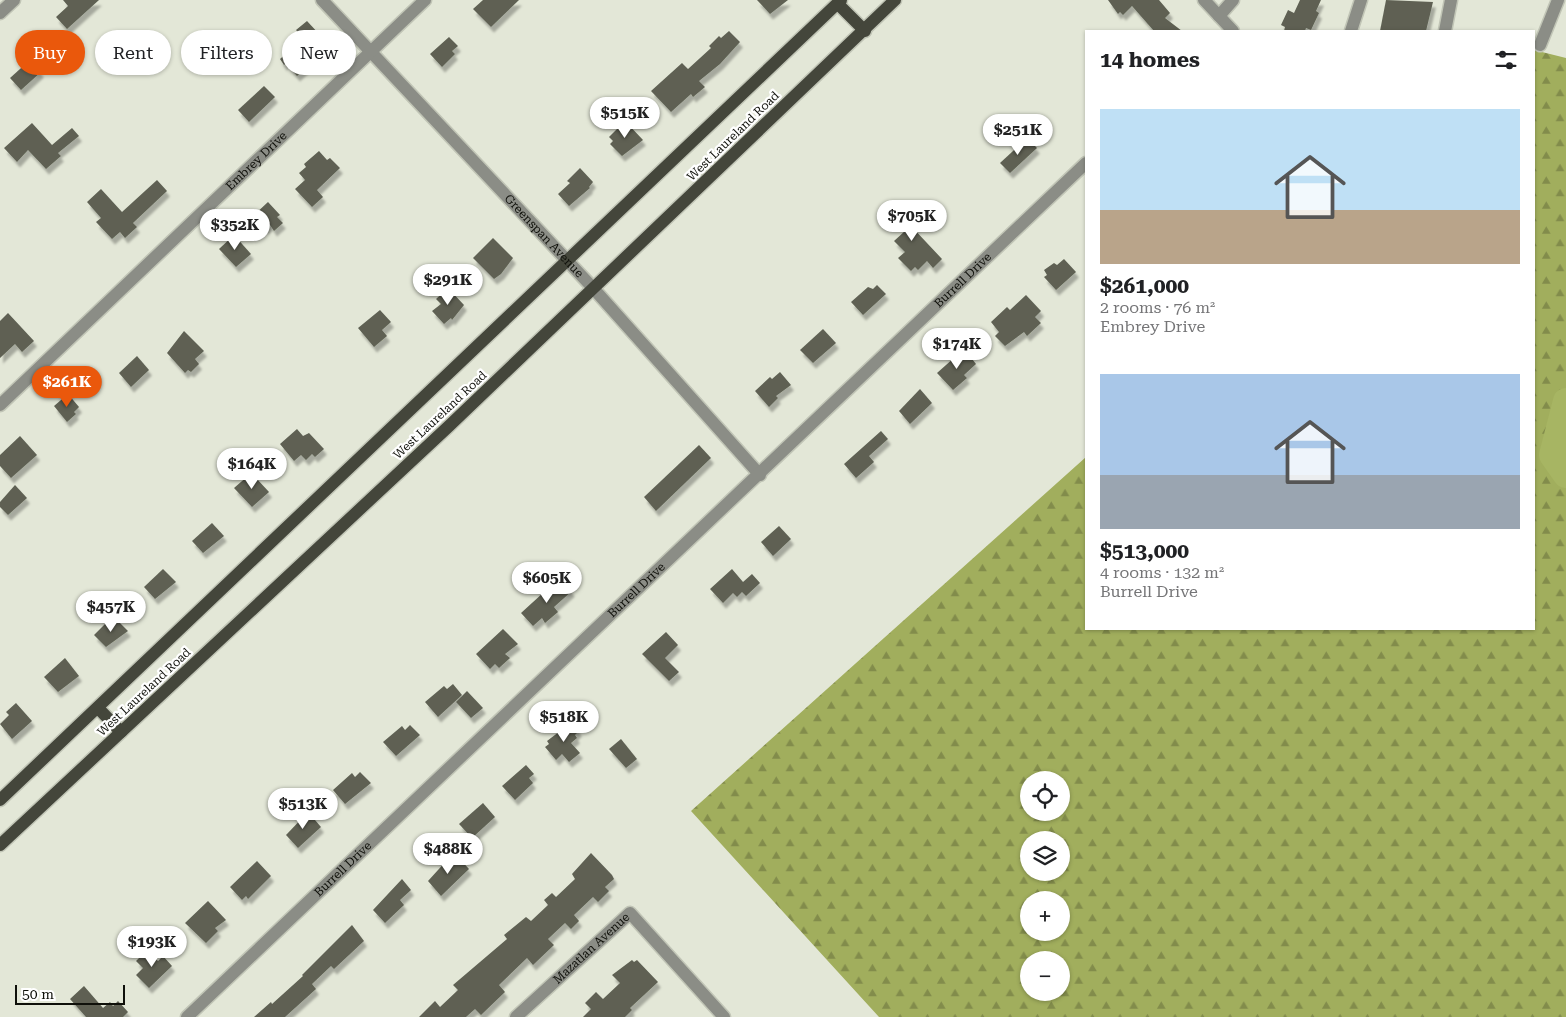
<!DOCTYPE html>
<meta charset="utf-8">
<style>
:root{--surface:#fff;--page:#f2f2f2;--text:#202124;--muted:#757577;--accent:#ea580c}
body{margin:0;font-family:"Roboto Serif",serif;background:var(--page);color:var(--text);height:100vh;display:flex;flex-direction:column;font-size:19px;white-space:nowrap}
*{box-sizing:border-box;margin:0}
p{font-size:16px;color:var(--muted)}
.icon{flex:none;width:28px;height:28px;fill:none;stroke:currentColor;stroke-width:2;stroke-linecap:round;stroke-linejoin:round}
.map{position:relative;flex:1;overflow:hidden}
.side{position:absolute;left:1085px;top:30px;width:450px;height:600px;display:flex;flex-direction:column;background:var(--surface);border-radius:0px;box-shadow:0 1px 4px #0004}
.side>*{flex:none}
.guide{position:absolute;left:15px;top:30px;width:475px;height:45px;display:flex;gap:10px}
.tools{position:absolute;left:1020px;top:771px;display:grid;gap:10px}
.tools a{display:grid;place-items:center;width:50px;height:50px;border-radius:50%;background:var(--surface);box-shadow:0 1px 4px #0004;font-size:25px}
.scale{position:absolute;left:15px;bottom:12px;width:110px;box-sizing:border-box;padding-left:5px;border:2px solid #0f100a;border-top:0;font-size:14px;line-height:18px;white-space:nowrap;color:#0f100a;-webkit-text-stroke:4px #fff;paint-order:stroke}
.price{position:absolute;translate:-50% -42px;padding:0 11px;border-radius:18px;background:#fff;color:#222;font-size:16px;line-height:32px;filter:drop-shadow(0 1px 2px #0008)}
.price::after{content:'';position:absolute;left:50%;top:30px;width:15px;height:11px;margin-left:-8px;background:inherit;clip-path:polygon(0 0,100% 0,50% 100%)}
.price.active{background:var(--accent);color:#fff}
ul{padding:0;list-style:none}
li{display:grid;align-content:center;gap:10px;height:265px;padding:0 15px}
li span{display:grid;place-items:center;height:155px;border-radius:0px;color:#555}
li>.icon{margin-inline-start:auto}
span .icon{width:90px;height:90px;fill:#fffc;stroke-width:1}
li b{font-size:21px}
h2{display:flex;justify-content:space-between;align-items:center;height:60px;padding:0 15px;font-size:21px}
.chip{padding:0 18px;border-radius:22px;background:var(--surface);box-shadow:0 1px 4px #0004;font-size:18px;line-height:45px}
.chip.active{background:var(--accent);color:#fff}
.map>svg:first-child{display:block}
.forest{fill:url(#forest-firs);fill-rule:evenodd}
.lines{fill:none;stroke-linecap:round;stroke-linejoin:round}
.river{stroke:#a7b563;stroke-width:26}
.building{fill:#5e6153;filter:url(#shadow)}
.minor-casing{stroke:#c1c5b6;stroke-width:15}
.major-casing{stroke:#c1c5b6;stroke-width:15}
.minor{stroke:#8b8d86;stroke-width:12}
.major{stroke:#44463b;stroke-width:12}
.labels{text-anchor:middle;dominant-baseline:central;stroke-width:4.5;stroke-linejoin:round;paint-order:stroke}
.street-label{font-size:12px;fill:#0f100a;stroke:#fff}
</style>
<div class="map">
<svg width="1566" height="1017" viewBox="0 0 1566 1017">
<defs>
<pattern id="forest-firs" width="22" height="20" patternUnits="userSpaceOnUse" patternTransform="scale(1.25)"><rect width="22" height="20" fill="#a1ae5d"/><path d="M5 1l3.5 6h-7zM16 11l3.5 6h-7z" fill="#828c4b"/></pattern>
<filter id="shadow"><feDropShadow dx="3" dy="5.5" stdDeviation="1" flood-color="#0004"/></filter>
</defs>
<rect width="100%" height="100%" fill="#e3e7d7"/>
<!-- forest -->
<path class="forest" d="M1534,50L1566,58V1017H879L691,811L1086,457V629H1534ZM1029,780H1061V812H1029ZM1029,840H1061V872H1029ZM1029,900H1061V932H1029ZM1029,960H1061V992H1029Z"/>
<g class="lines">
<!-- river -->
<polyline class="river" points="1566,401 1552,455 1566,475"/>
</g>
<!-- building -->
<g class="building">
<polygon points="63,0 99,0 67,29 56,17 68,6"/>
<polygon points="483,0 519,0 491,27 473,9"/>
<polygon points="757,0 788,0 770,14"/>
<polygon points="1108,0 1159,0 1170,13 1165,18 1182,31 1154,31 1132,6 1123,15 1120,12 1118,14"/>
<polygon points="1300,0 1321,0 1316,11 1319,13 1311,30 1306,28 1305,31 1284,31 1285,27 1281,25 1288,10 1294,13"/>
<polygon points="1386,0 1433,2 1426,31 1380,31"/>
<polygon points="307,21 320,35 310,44 319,56 297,76 286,64 292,59 284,65 280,59 303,38 296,30"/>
<polygon points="729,31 740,42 720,64 699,81 705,87 693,97 691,94 671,112 651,91 682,63 688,69 711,48 709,46 719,36 721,38"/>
<polygon points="449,37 458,46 452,51 455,54 442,67 430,54"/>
<polygon points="30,60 41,72 21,90 10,78"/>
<polygon points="264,86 275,97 249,122 238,110"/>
<polygon points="625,121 643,140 622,156 610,144 613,141 609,137"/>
<polygon points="32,123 52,145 72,128 79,136 58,153 61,156 46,169 28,150 17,162 4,148"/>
<polygon points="1027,138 1037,148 1010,173 1000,163"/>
<polygon points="319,151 327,160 330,158 340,168 317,190 323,197 312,207 295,189 305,180 299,173 306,167 304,164"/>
<polygon points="580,168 593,182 589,187 590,188 569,206 558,194 570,183 567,181"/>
<polygon points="157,180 167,191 133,223 137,227 125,238 120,232 112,239 96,222 101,218 87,202 101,189 122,212"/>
<polygon points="268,202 280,215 277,217 283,223 274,231 270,225 265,229 253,216"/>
<polygon points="899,202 917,221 911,226 942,259 933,268 927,261 918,270 915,267 911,271 898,258 905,252 894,241 905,231 888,213"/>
<polygon points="234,235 251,254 236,267 219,249"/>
<polygon points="493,238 513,258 501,274 494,279 473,258"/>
<polygon points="1064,259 1076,272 1056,290 1044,277 1047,275 1044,270 1054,263 1057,265"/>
<polygon points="877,285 886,294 863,315 851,302 868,287 873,289"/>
<polygon points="448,288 464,305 452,320 451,318 444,324 432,311 441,304 436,299"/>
<polygon points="1026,295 1041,311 1035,317 1041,323 1027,336 1024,332 1005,346 995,336 999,332 991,322 1007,307 1010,310"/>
<polygon points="380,310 391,322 382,330 387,336 374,347 358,328"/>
<polygon points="8,313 34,341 22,352 15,344 0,358 0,321"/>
<polygon points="823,329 836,343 813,363 800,350"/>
<polygon points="184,331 204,351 195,359 199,364 191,372 188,370 185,373 167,353"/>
<polygon points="964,349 976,364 964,375 967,378 953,390 937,373"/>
<polygon points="137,356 149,370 131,387 119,373"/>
<polygon points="780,372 791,385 776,396 778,398 769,407 755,391 770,377 772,379"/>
<polygon points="920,389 932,403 910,424 899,411"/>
<polygon points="68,394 79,407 74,412 76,414 67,422 54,406"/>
<polygon points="297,429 303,436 309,433 324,449 315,457 312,454 306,460 301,455 294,461 280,444"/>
<polygon points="881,431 888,439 869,456 874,462 856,478 844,464"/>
<polygon points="20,436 37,455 11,478 0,466 0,455"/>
<polygon points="699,445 711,458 656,511 644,497"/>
<polygon points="249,475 254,480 256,478 269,492 252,507 234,488"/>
<polygon points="15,485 27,498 8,515 0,507 0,502"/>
<polygon points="212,523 224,536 203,553 192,541"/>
<polygon points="779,526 791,539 773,556 761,542"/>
<polygon points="163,569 176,582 155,599 144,587"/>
<polygon points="732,569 743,582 752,574 760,583 746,596 742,592 737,597 733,593 723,603 710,589"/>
<polygon points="561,580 572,591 554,607 558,612 545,623 542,618 533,626 521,613 555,582 557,583"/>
<polygon points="116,619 128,631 106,647 94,635 108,621 111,624"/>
<polygon points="503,629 518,644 505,654 510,658 499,668 495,664 490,669 476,654"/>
<polygon points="666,632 678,645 665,658 679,672 669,681 642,654"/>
<polygon points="65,658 79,676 58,692 44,677"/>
<polygon points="453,684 462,695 438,717 425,702 444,686 447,689"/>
<polygon points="467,691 483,708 471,718 456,702"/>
<polygon points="16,703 32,721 12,739 0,724 9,715 6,712"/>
<polygon points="572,722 579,731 575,735 577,738 571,743 580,753 569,762 562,754 556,760 545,747 549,744 547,741"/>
<polygon points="410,725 420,735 396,756 383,742 402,726 405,730"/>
<polygon points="621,739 637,759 626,768 609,749"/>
<polygon points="526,765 534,774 529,778 533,783 515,800 502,786"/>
<polygon points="360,772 371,783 345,804 333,790 352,773 355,777"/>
<polygon points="483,803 495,817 472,838 459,824"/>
<polygon points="308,812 321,827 298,848 286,835"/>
<polygon points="591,853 612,875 614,879 605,887 609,891 598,902 593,897 574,915 579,921 571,929 565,923 548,939 554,945 533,965 527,958 499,985 505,992 481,1015 475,1009 466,1017 419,1017 435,1001 440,1007 458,990 453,985 507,939 504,935 526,917 531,921 548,905 544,900 552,893 556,897 575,879 572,874"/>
<polygon points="457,856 469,869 441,896 428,881 448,859 451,862"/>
<polygon points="257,861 271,876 248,899 246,896 242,900 230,887"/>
<polygon points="402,879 411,890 400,900 404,905 385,923 373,910"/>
<polygon points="208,901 226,920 215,928 218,931 206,943 185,923"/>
<polygon points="352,925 364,941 334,969 331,966 312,984 316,989 285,1017 254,1017 271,1002 272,1004 303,976 302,975"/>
<polygon points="147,950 158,961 163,956 172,966 149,988 136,975 143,968 136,961"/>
<polygon points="632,960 634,962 637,960 658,982 630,1008 632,1010 625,1017 583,1017 591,1009 585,1003 596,992 603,999 620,983 612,975"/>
<polygon points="84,986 103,1008 110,1002 113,1006 118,1001 128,1012 123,1017 86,1017 70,999"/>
</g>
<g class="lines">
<!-- minor casing -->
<g class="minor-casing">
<g id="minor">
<path id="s1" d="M322,0L593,288L760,475"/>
<polyline points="1204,0 1233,31"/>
<polyline points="0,13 14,0"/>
<polyline points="1219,16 1233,0"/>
<polyline points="1351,31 1361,0"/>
<polyline points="1445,31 1451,0"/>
<polyline points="1540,45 1558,0"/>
<path id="s2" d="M0,405L425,0"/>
<path id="s3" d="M187,1017L1086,163"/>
<path id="s4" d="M516,1017L630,913L724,1017"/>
</g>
</g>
<!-- major casing -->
<g class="major-casing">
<g id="major">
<polyline points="838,4 865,31"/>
<polyline points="98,708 121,732"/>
<polyline points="0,800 841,0"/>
<polyline points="0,845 449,426 895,0"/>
</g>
</g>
<!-- minor -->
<use href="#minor" class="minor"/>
<!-- major -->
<use href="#major" class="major"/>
</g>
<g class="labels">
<!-- street labels -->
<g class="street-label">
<text transform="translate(733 136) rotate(-44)">West Laureland Road</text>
<text stroke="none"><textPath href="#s2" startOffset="354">Embrey Drive</textPath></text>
<text stroke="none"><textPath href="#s1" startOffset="324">Greenspan Avenue</textPath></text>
<text stroke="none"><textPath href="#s3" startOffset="1070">Burrell Drive</textPath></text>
<text transform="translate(440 415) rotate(-43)">West Laureland Road</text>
<text stroke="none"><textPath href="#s3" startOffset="620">Burrell Drive</textPath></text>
<text transform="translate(144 692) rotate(-43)">West Laureland Road</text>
<text stroke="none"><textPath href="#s3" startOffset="215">Burrell Drive</textPath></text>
<text stroke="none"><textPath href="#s4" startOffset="102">Mazatlan Avenue</textPath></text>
</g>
</g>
</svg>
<div class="tools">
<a><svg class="icon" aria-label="locate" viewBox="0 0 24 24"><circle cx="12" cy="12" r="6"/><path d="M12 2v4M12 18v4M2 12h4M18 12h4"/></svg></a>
<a><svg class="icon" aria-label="layers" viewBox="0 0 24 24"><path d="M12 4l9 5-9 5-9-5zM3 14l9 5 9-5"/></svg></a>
<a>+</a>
<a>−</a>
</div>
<div class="scale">50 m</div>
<b class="price" style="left:625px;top:139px">$515K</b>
<b class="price" style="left:1018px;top:156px">$251K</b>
<b class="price" style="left:912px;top:242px">$705K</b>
<b class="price" style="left:235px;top:251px">$352K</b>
<b class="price" style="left:448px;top:306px">$291K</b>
<b class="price" style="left:957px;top:370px">$174K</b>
<b class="price active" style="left:67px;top:408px">$261K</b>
<b class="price" style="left:252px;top:490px">$164K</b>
<b class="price" style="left:547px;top:604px">$605K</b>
<b class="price" style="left:111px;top:633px">$457K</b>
<b class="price" style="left:564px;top:743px">$518K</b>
<b class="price" style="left:303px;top:830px">$513K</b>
<b class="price" style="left:448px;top:875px">$488K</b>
<b class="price" style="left:152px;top:968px">$193K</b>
<div class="guide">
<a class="chip active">Buy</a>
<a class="chip">Rent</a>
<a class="chip">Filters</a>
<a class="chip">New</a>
</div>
<section class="side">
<h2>14 homes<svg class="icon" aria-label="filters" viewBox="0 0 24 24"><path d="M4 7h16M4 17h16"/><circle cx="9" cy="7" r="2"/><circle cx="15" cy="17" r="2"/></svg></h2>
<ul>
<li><span style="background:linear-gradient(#bfe0f5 65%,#b9a48a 0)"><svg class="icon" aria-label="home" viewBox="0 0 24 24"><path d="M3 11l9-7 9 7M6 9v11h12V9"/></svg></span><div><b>$261,000</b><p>2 rooms · 76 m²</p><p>Embrey Drive</p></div></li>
<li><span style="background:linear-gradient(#a9c7e8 65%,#9aa5b1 0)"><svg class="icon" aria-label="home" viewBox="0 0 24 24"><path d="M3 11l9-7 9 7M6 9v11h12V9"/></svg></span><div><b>$513,000</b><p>4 rooms · 132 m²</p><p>Burrell Drive</p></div></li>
</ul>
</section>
</div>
